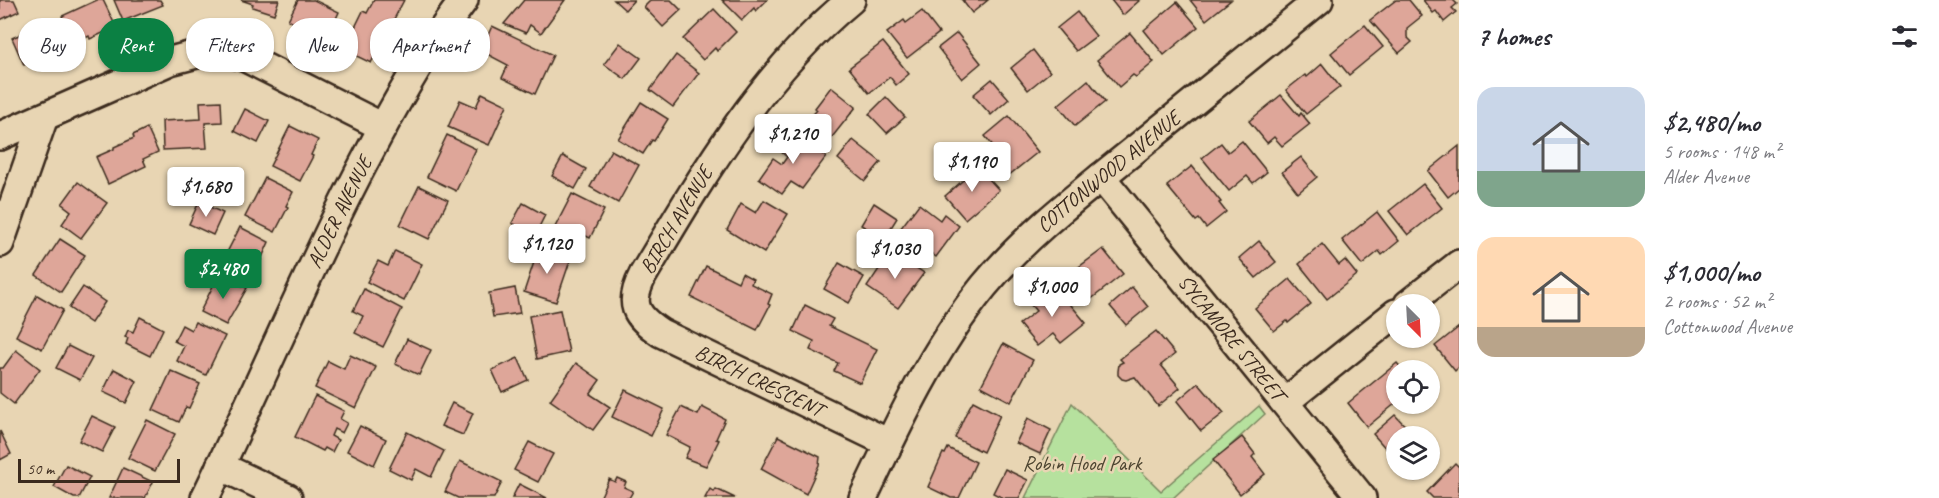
<!DOCTYPE html>
<meta charset="utf-8">
<style>
:root{--surface:#fff;--page:#f2f2f3;--text:#2b2b33;--muted:#7c7c81;--accent:#0b8043}
body{margin:0;font-family:Caveat,sans-serif;background:var(--page);color:var(--text);height:100vh;display:flex;flex-direction:column;font-size:22px;white-space:nowrap}
*{box-sizing:border-box;margin:0}
p{font-size:20px;color:var(--muted)}
.icon{flex:none;width:33px;height:33px;fill:none;stroke:currentColor;stroke-width:2;stroke-linecap:round;stroke-linejoin:round}
.map{position:relative;flex:1;overflow:hidden}
.side{display:flex;flex-direction:column;background:var(--surface);width:480px}
.side>*{flex:none}
.guide{position:absolute;left:18px;top:18px;width:570px;height:54px;display:flex;gap:12px}
.needle{width:39px;rotate:156deg}
.fabs{position:absolute;left:1386px;top:294px;display:grid;gap:12px}
.fabs a{display:grid;place-items:center;width:54px;height:54px;border-radius:50%;background:var(--surface);box-shadow:0 2px 4px #0004;font-size:30px}
.scale{position:absolute;left:18px;bottom:15px;width:162px;box-sizing:border-box;padding-left:6px;border:3px solid #3b2a1e;border-top:0;font-size:16px;line-height:21px;white-space:nowrap;color:#3b2a1e;-webkit-text-stroke:4px #e8d5b3;paint-order:stroke}
.price{position:absolute;translate:-50% -51px;padding:0 14px;border-radius:6px;background:#fff;color:#222;font-size:20px;line-height:39px;filter:drop-shadow(0 2px 3px #0008)}
.price::after{content:'';position:absolute;left:50%;top:36px;width:18px;height:14px;margin-left:-9px;background:inherit;clip-path:polygon(0 0,100% 0,50% 100%)}
.price.current{background:var(--accent);color:#fff}
ul{padding:0;list-style:none}
li{display:flex;align-items:center;gap:18px;height:150px;padding:0 18px}
li span{display:grid;place-items:center;flex:none;width:168px;height:120px;border-radius:18px;color:#555}
li>.icon{margin-inline-start:auto}
span .icon{width:72px;height:72px;fill:#fffc;stroke-width:1}
li b{font-size:26px}
h2{display:flex;justify-content:space-between;align-items:center;height:72px;padding:0 18px;font-size:26px}
.pill{padding:0 21px;border-radius:24px;background:var(--surface);box-shadow:0 2px 4px #0004;font-size:21px;line-height:54px}
.pill.current{background:var(--accent);color:#fff}
main{display:flex;flex:1;min-height:0}
.map>svg:first-child{display:block}
.green{fill:#b6e19e;stroke:#78865e;stroke-width:1.5}
.building{fill:#dea699;stroke:#3b2a1e;stroke-width:1.5}
.lines{fill:none;stroke-linecap:round;stroke-linejoin:round}
.minor-casing{stroke:#3b2a1e;stroke-width:32}
.minor{stroke:#e8d5b3;stroke-width:27}
.labels{text-anchor:middle;dominant-baseline:central;stroke-width:5;stroke-linejoin:round;paint-order:stroke}
.street-label{font-size:21px;fill:#3b2a1e;stroke:#e8d5b3}
.park-label{font-size:21px;fill:#4d4531;stroke:#e8d5b3}
</style>
<main>
<div class="map">
<svg width="1459" height="498" viewBox="0 0 1459 498">
<rect width="100%" height="100%" fill="#e8d5b3"/>
<filter id="ink" filterUnits="userSpaceOnUse"><feTurbulence type="fractalNoise" baseFrequency=".0167" numOctaves="2"/><feDisplacementMap in="SourceGraphic" scale="12" xChannelSelector="R" yChannelSelector="G"/><feConvolveMatrix kernelMatrix="1 2 1 2 8 2 1 2 1" color-interpolation-filters="sRGB"/></filter>
<g filter="url(#ink)">
<!-- green -->
<polygon class="green" points="1072,403 1161,491 1259,406 1265,414 1173,498 1025,498"/>
<!-- building -->
<g class="building">
<polygon points="0,0 14,0 19,11 0,20"/>
<polygon points="97,0 103,0 116,27 90,39 89,36 75,43 62,16"/>
<polygon points="114,0 160,0 163,5 123,21"/>
<polygon points="241,0 279,0 274,14 252,7 253,4"/>
<polygon points="298,0 314,0 339,12 326,41 288,20"/>
<polygon points="374,0 404,0 371,63 344,50 363,11 367,13"/>
<polygon points="524,0 565,0 541,33 530,25 526,33 504,24"/>
<polygon points="614,0 634,0 625,10"/>
<polygon points="651,0 671,0 681,10 663,27 644,7"/>
<polygon points="722,0 767,0 756,11 754,8 742,20"/>
<polygon points="962,0 988,0 972,13"/>
<polygon points="1111,0 1140,0 1123,15"/>
<polygon points="1190,0 1231,0 1206,20"/>
<polygon points="1396,0 1409,0 1422,16 1407,28 1407,37 1412,42 1399,53 1370,20"/>
<polygon points="1423,0 1453,0 1457,4 1452,8 1456,12 1444,22 1436,11 1433,13"/>
<polygon points="1177,2 1198,27 1164,55 1144,30"/>
<polygon points="714,9 736,32 717,51 715,48 703,60 683,39"/>
<polygon points="922,11 939,33 907,58 887,33 904,20 906,23"/>
<polygon points="1077,12 1096,36 1076,51 1057,28"/>
<polygon points="52,21 64,49 24,65 12,38"/>
<polygon points="1365,25 1383,47 1349,75 1331,53"/>
<polygon points="492,26 553,55 535,94 502,78 508,65 481,51"/>
<polygon points="957,33 981,63 962,79 938,48"/>
<polygon points="1130,33 1154,62 1136,77 1133,75 1119,87 1097,60"/>
<polygon points="883,42 909,74 896,85 890,77 869,93 849,68"/>
<polygon points="620,43 641,58 625,79 604,64"/>
<polygon points="1033,50 1050,72 1028,90 1011,68"/>
<polygon points="676,55 699,73 673,107 650,90"/>
<polygon points="1322,64 1340,87 1306,114 1286,90 1305,75 1307,77"/>
<polygon points="992,79 1009,99 991,115 973,95"/>
<polygon points="1088,80 1105,102 1075,126 1058,105"/>
<polygon points="831,87 856,107 829,141 806,122 817,110 815,108"/>
<polygon points="482,93 507,105 489,145 448,127 460,100 476,107"/>
<polygon points="1281,95 1299,116 1301,113 1310,124 1282,146 1274,137 1267,143 1249,121"/>
<polygon points="886,97 905,117 887,133 869,114"/>
<polygon points="221,101 222,122 205,123 207,148 163,150 162,121 201,119 200,102"/>
<polygon points="641,102 668,119 654,141 652,140 643,154 618,139"/>
<polygon points="245,109 269,121 258,143 234,131"/>
<polygon points="1009,116 1038,152 1008,176 997,163 1003,158 985,136"/>
<polygon points="290,126 318,140 311,155 313,156 300,181 270,166"/>
<polygon points="147,128 158,152 143,159 146,166 108,184 96,157 114,149 114,147 134,138 133,135"/>
<polygon points="793,131 826,157 802,189 791,182 782,194 759,178 773,158 782,164 787,157 779,150"/>
<polygon points="447,135 476,149 456,191 427,177"/>
<polygon points="853,140 881,162 865,181 838,159"/>
<polygon points="1242,141 1267,172 1253,183 1247,176 1229,191 1202,158 1221,143 1228,152"/>
<polygon points="1459,146 1459,188 1448,197 1428,171"/>
<polygon points="611,150 639,165 618,203 590,187"/>
<polygon points="563,156 586,169 575,189 552,176"/>
<polygon points="1301,157 1317,177 1298,193 1282,172"/>
<polygon points="1192,166 1221,202 1219,203 1226,212 1206,228 1199,219 1196,221 1167,186"/>
<polygon points="978,167 999,190 965,219 945,196"/>
<polygon points="265,178 293,192 286,206 288,207 275,232 245,217"/>
<polygon points="78,182 107,203 81,238 62,224 71,211 62,204"/>
<polygon points="1423,184 1442,208 1408,235 1389,211"/>
<polygon points="419,186 448,200 429,239 400,225"/>
<polygon points="572,194 604,210 590,238 582,234 577,246 552,233"/>
<polygon points="764,200 788,214 764,253 727,230 741,204 756,213"/>
<polygon points="199,202 223,213 213,235 189,224"/>
<polygon points="523,203 545,215 535,235 512,223"/>
<polygon points="874,203 897,218 884,239 861,225"/>
<polygon points="919,204 940,220 944,214 959,226 936,257 900,229"/>
<polygon points="1377,212 1399,241 1382,255 1379,251 1362,265 1342,240"/>
<polygon points="240,227 269,242 251,282 220,266"/>
<polygon points="60,239 85,255 61,292 36,275"/>
<polygon points="1259,241 1276,262 1256,278 1239,258"/>
<polygon points="1322,244 1339,265 1345,260 1357,275 1327,299 1299,264"/>
<polygon points="539,247 571,258 556,302 524,292"/>
<polygon points="1103,249 1123,274 1085,304 1064,278"/>
<polygon points="395,251 422,264 404,301 367,282 378,261 388,266"/>
<polygon points="891,251 924,273 898,308 867,287"/>
<polygon points="839,263 864,277 849,303 824,289"/>
<polygon points="706,266 738,282 742,273 753,279 751,284 772,294 768,304 770,305 757,330 691,297"/>
<polygon points="219,274 247,288 226,325 200,312"/>
<polygon points="1290,279 1311,304 1288,323 1287,321 1274,331 1255,308"/>
<polygon points="1055,286 1086,323 1061,343 1053,334 1037,346 1019,324 1036,311 1031,305"/>
<polygon points="83,287 105,302 91,323 69,308"/>
<polygon points="1132,287 1148,307 1126,325 1110,306"/>
<polygon points="515,288 520,313 493,317 489,293"/>
<polygon points="364,289 402,309 383,347 355,333 363,316 353,311"/>
<polygon points="37,295 63,310 42,349 16,336"/>
<polygon points="805,305 833,319 829,326 877,349 860,383 834,371 838,363 810,350 814,341 793,331"/>
<polygon points="560,310 569,352 537,359 529,316"/>
<polygon points="140,317 163,329 150,356 126,344 128,338 125,337 128,330 133,332"/>
<polygon points="195,322 225,336 206,375 177,361 184,346 174,341 182,325 191,330"/>
<polygon points="1459,327 1459,367 1455,371 1435,346"/>
<polygon points="1156,331 1175,354 1161,365 1180,388 1158,406 1135,377 1126,380 1122,379 1118,375 1118,371 1119,364 1123,362 1120,359"/>
<polygon points="407,339 431,350 419,375 395,364"/>
<polygon points="1003,344 1033,360 1011,402 981,386"/>
<polygon points="68,346 92,358 80,380 56,368"/>
<polygon points="16,350 40,369 14,404 0,393 0,368 3,368"/>
<polygon points="350,355 376,367 356,408 315,388 328,361 344,369"/>
<polygon points="518,358 528,380 502,392 492,370"/>
<polygon points="576,363 600,380 590,394 610,407 593,430 550,400"/>
<polygon points="1397,363 1403,370 1396,370 1396,403 1367,427 1348,403"/>
<polygon points="114,369 137,381 126,403 103,392"/>
<polygon points="171,371 200,384 189,408 186,407 179,422 153,410"/>
<polygon points="1198,383 1224,413 1201,431 1177,401"/>
<polygon points="625,390 664,409 651,436 612,417"/>
<polygon points="315,396 344,411 340,419 347,423 342,433 334,429 331,436 338,440 332,452 325,448 323,451 295,437"/>
<polygon points="973,401 1000,415 983,452 955,438 966,413"/>
<polygon points="452,403 473,413 463,435 441,426"/>
<polygon points="681,407 698,415 702,407 725,419 716,439 719,440 706,466 685,458 690,447 666,435"/>
<polygon points="1395,415 1415,436 1396,436 1396,460 1373,434"/>
<polygon points="92,416 115,427 102,452 79,441"/>
<polygon points="1028,418 1051,430 1040,454 1016,443"/>
<polygon points="147,420 175,434 155,471 128,458"/>
<polygon points="360,426 386,439 374,465 347,451"/>
<polygon points="0,431 11,454 0,460"/>
<polygon points="407,432 444,451 431,477 416,469 411,480 389,469"/>
<polygon points="778,436 820,457 819,465 806,494 761,469"/>
<polygon points="1242,437 1255,454 1252,457 1265,474 1240,494 1213,460"/>
<polygon points="529,442 553,454 538,482 514,470"/>
<polygon points="948,448 976,462 959,498 951,498 928,487 943,453 945,454"/>
<polygon points="1430,453 1437,461 1430,468"/>
<polygon points="460,461 502,482 494,498 458,498 445,492"/>
<polygon points="1455,463 1459,467 1459,498 1433,498 1427,492"/>
<polygon points="66,465 90,477 79,498 74,498 54,487"/>
<polygon points="123,468 153,482 145,498 109,498"/>
<polygon points="1005,469 1028,480 1019,498 1003,498 993,493"/>
<polygon points="1405,470 1428,470 1415,481"/>
<polygon points="617,478 626,482 624,487 633,491 629,498 600,498 609,479 615,482"/>
<polygon points="519,484 547,498 512,498"/>
<polygon points="710,489 714,492 716,489 735,498 705,498"/>
</g>
<g class="lines">
<!-- minor casing -->
<g class="minor-casing">
<g id="minor">
<path id="s1" d="M851,0C761,74 702,176 643,275C628,304 635,316 661,333L889,443"/>
<polyline points="0,136 170,61 204,52 224,52 242,56 383,127"/>
<path id="s2" d="M1101,177L1362,498"/>
<polyline points="0,243 44,117"/>
<polyline points="1408,304 1459,264"/>
<polyline points="1285,402 1396,313"/>
<polyline points="220,466 288,498"/>
<path id="s3" d="M205,498C275,354 334,205 417,68C431,44 448,22 464,0"/>
<path id="s4" d="M863,498C898,424 933,349 984,286C1027,234 1080,194 1132,152C1194,101 1257,51 1319,0"/>
</g>
</g>
<!-- minor -->
<use href="#minor" class="minor"/>
</g>
</g>
<g class="labels">
<!-- street labels -->
<g class="street-label">
<text stroke="none"><textPath href="#s4" startOffset="414">COTTONWOOD AVENUE</textPath></text>
<text stroke="none"><textPath href="#s3" startOffset="316">ALDER AVENUE</textPath></text>
<text transform="translate(676 220) rotate(-59)">BIRCH AVENUE</text>
<text stroke="none"><textPath href="#s2" startOffset="207">SYCAMORE STREET</textPath></text>
<text stroke="none"><textPath href="#s1" startOffset="526">BIRCH CRESCENT</textPath></text>
</g>
<!-- park labels -->
<g class="park-label">
<text x="1082" y="463">Robin Hood Park</text>
</g>
</g>
</svg>
<div class="fabs">
<a><svg class="needle" viewBox="-14 -14 28 28"><path d="M0-13l5 13h-10z" fill="#e53935"/><path d="M0 13l5-13h-10z" fill="#7c7c81"/></svg></a>
<a><svg class="icon" aria-label="locate" viewBox="0 0 24 24"><circle cx="12" cy="12" r="6"/><path d="M12 2v4M12 18v4M2 12h4M18 12h4"/></svg></a>
<a><svg class="icon" aria-label="layers" viewBox="0 0 24 24"><path d="M12 4l9 5-9 5-9-5zM3 14l9 5 9-5"/></svg></a>
</div>
<div class="scale">50 m</div>
<b class="price" style="left:793px;top:165px">$1,210</b>
<b class="price" style="left:972px;top:193px">$1,190</b>
<b class="price" style="left:206px;top:218px">$1,680</b>
<b class="price" style="left:547px;top:275px">$1,120</b>
<b class="price" style="left:895px;top:280px">$1,030</b>
<b class="price current" style="left:223px;top:300px">$2,480</b>
<b class="price" style="left:1052px;top:318px">$1,000</b>
<div class="guide">
<a class="pill">Buy</a>
<a class="pill current">Rent</a>
<a class="pill">Filters</a>
<a class="pill">New</a>
<a class="pill">Apartment</a>
</div>
</div>
<section class="side">
<h2>7 homes<svg class="icon" aria-label="filters" viewBox="0 0 24 24"><path d="M4 7h16M4 17h16"/><circle cx="9" cy="7" r="2"/><circle cx="15" cy="17" r="2"/></svg></h2>
<ul>
<li><span style="background:linear-gradient(#c9d6e8 70%,#7fa58c 0)"><svg class="icon" aria-label="home" viewBox="0 0 24 24"><path d="M3 11l9-7 9 7M6 9v11h12V9"/></svg></span><div><b>$2,480/mo</b><p>5 rooms · 148 m²</p><p>Alder Avenue</p></div></li>
<li><span style="background:linear-gradient(#ffd9b3 75%,#b9a48a 0)"><svg class="icon" aria-label="home" viewBox="0 0 24 24"><path d="M3 11l9-7 9 7M6 9v11h12V9"/></svg></span><div><b>$1,000/mo</b><p>2 rooms · 52 m²</p><p>Cottonwood Avenue</p></div></li>
</ul>
</section>
</main>
